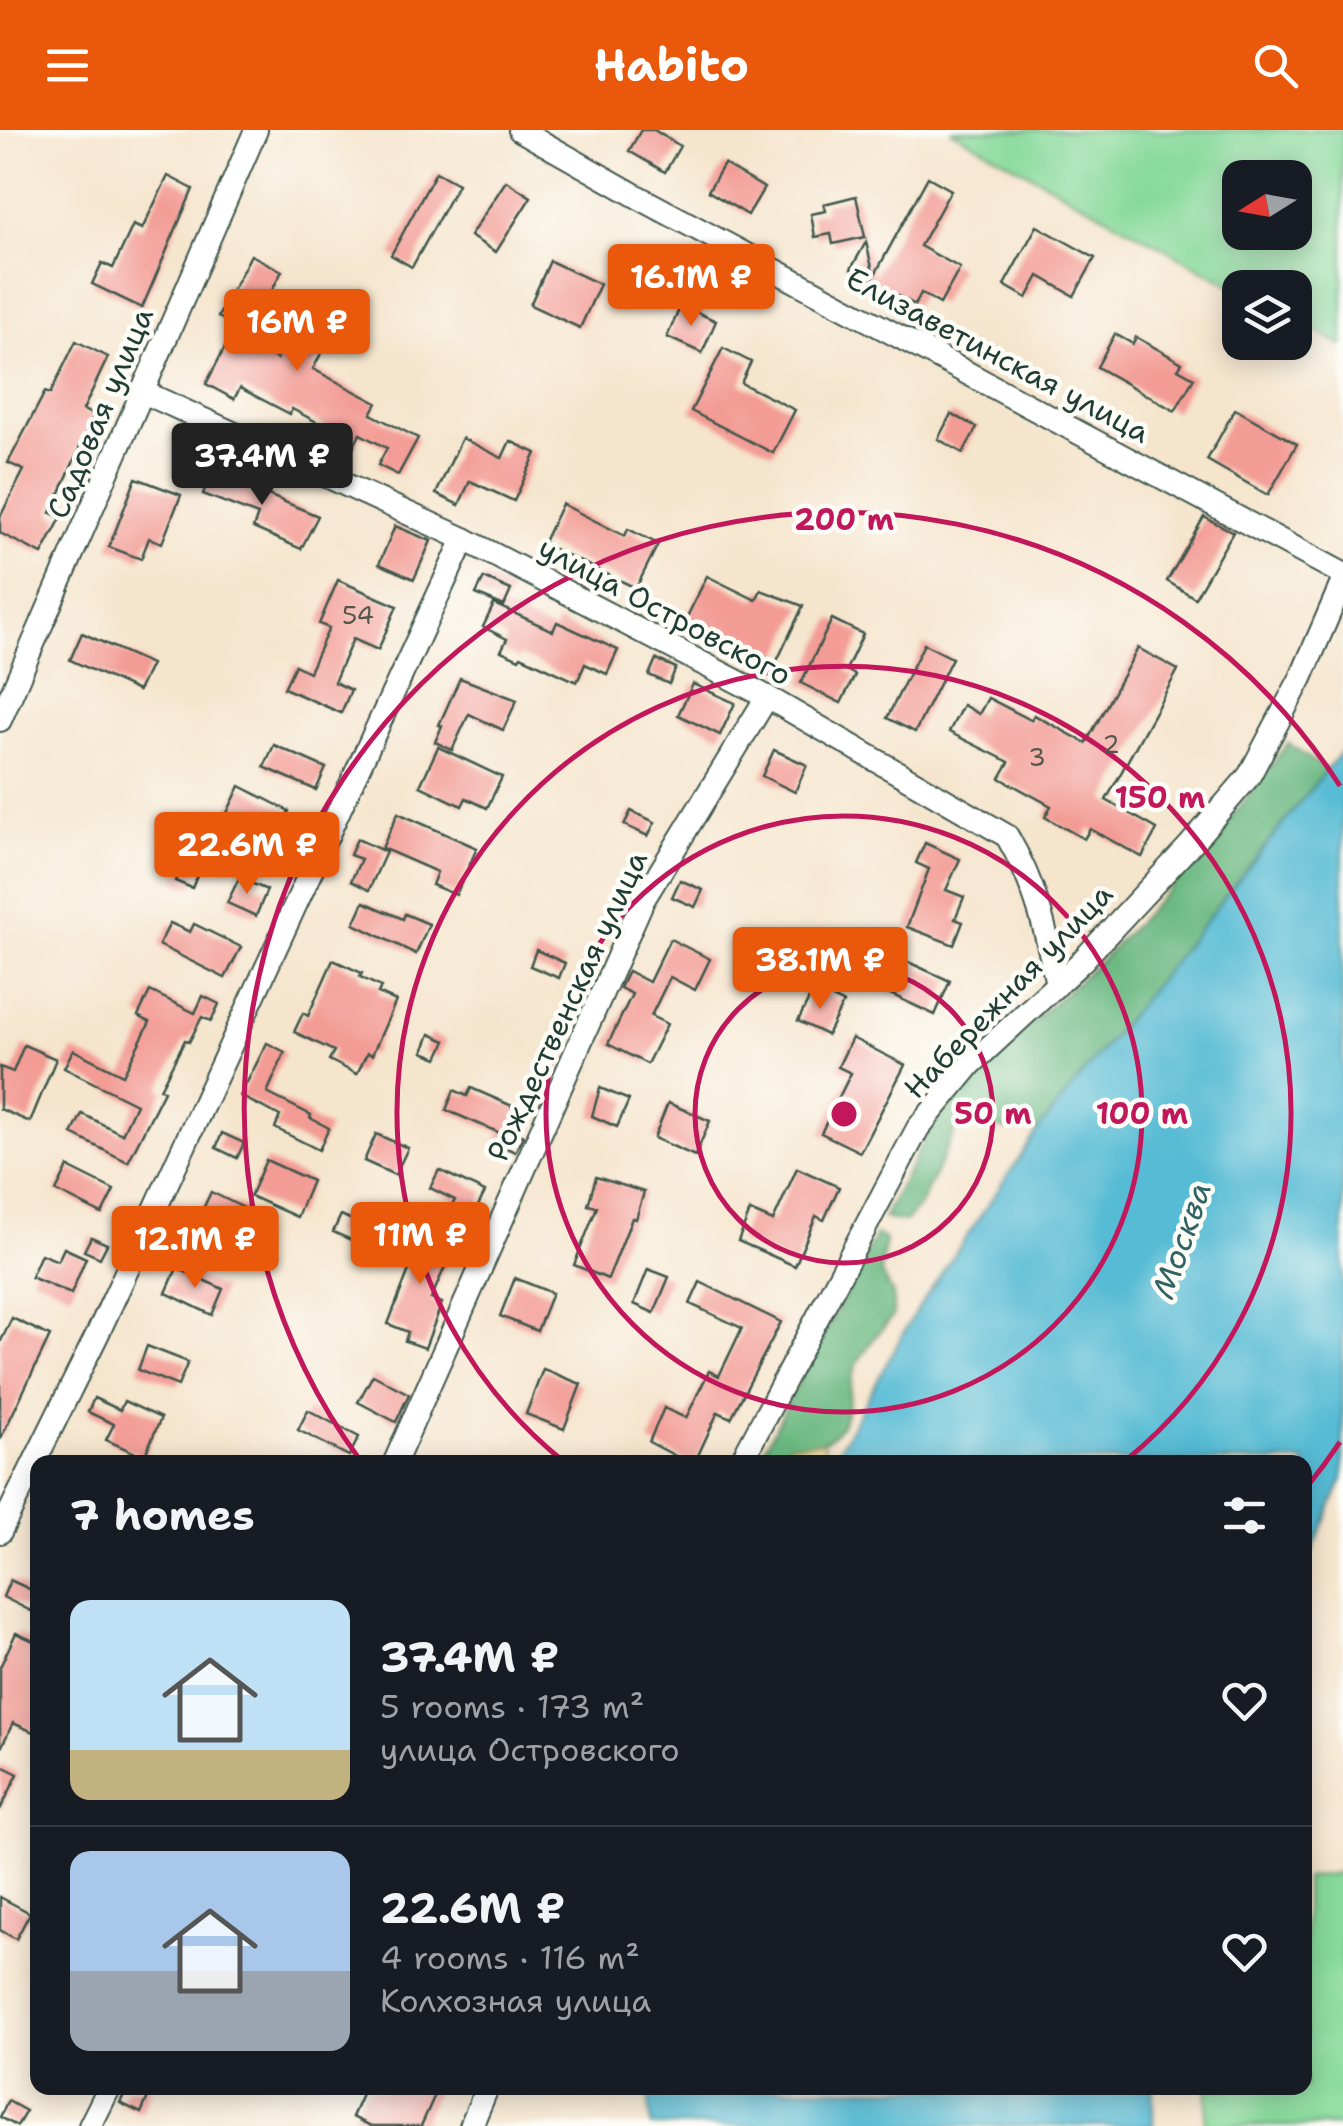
<!DOCTYPE html>
<meta charset="utf-8">
<style>
:root{--surface:#171b24;--page:#20242c;--text:#f1f3f6;--muted:#9ea1a6;--line:#363941;--accent:#ea580c}
body{margin:0;font-family:"Shantell Sans",sans-serif;background:var(--page);color:var(--text);height:100vh;display:flex;flex-direction:column;font-size:38px;white-space:nowrap}
*{box-sizing:border-box;margin:0}
p{font-size:32px;color:var(--muted)}
.icon{flex:none;width:55px;height:55px;fill:none;stroke:currentColor;stroke-width:2;stroke-linecap:round;stroke-linejoin:round}
.map{position:relative;flex:1;overflow:hidden}
.side{position:absolute;left:30px;top:1325px;width:1282px;height:640px;display:flex;flex-direction:column;background:var(--surface);border-radius:20px;box-shadow:0 5px 25px #0003}
.side>*{flex:none}
.needle{width:65px;rotate:259deg}
.tools{position:absolute;left:1222px;top:30px;display:grid;gap:20px}
.tools a{display:grid;place-items:center;width:90px;height:90px;border-radius:20px;background:var(--surface);box-shadow:0 5px 25px #0003;font-size:50px}
.price{position:absolute;translate:-50% -85px;padding:0 22px;border-radius:10px;background:var(--accent);color:#fff;font-size:32px;line-height:65px;filter:drop-shadow(0 2px 5px #0008)}
.price::after{content:'';position:absolute;left:50%;top:60px;width:30px;height:22px;margin-left:-15px;background:inherit;clip-path:polygon(0 0,100% 0,50% 100%)}
.price.selected{background:#222;color:#fff}
ul{padding:0;list-style:none}
li{display:flex;align-items:center;gap:30px;height:250px;padding:0 40px}
li+li{border-top:2px solid var(--line)}
li span{display:grid;place-items:center;flex:none;width:280px;height:200px;border-radius:20px;color:#555}
li>.icon{margin-inline-start:auto}
span .icon{width:120px;height:120px;fill:#fffc;stroke-width:1}
li b{font-size:42px}
h2{display:flex;justify-content:space-between;align-items:center;height:120px;padding:0 40px;font-size:42px}
header{display:flex;justify-content:space-between;align-items:center;height:130px;padding:0 40px;background:var(--accent);color:#fff;font-size:45px;font-weight:700}
.map>svg:first-child{display:block}
.green{fill:#86d99a;stroke:#528b67;stroke-width:2.5;fill-rule:evenodd}
.forest{fill:#6cb982;stroke:#467b5b;stroke-width:2.5}
.sand{fill:#eeda9e;stroke:#868c69;stroke-width:2.5}
.water{fill:#56bbd4;stroke:#3a7c84;stroke-width:2.5}
.building{fill:#f39c95}
.lines{fill:none;stroke-linecap:round;stroke-linejoin:round}
.minor-casing{stroke:#3f564b;stroke-width:26}
.minor{stroke:#fff;stroke-width:22}
.ring{fill:none;stroke:#c2185b;stroke-width:5}
.labels{text-anchor:middle;dominant-baseline:central;stroke-width:9;stroke-linejoin:round;paint-order:stroke}
.number-label{font-size:25px;fill:#54554c}
.street-label{font-size:30px;fill:#1f3d34;stroke:#fdfcf7}
.water-label{font-size:32px;font-style:italic;fill:#306364;stroke:#fdfcf7}
.centre{fill:#c2185b;stroke:#fdfcf7;stroke-width:5}
.ring-label{font-size:30px;text-anchor:middle;font-weight:bold;fill:#c2185b;stroke:#fdfcf7;stroke-width:9;stroke-linejoin:round;paint-order:stroke}
</style>
<header><svg class="icon" aria-label="menu" viewBox="0 0 24 24"><path d="M4 6h16M4 12h16M4 18h16"/></svg>Habito<svg class="icon" aria-label="search" viewBox="0 0 24 24"><circle cx="10" cy="10" r="6"/><path d="M15 15l6 6"/></svg></header>
<div class="map">
<svg width="1343" height="1996" viewBox="0 0 1343 1996">
<rect width="100%" height="100%" fill="#fdfcf7"/>
<filter id="ink" filterUnits="userSpaceOnUse"><feTurbulence type="fractalNoise" baseFrequency=".01" numOctaves="2"/><feDisplacementMap in="SourceGraphic" scale="20" xChannelSelector="R" yChannelSelector="G"/><feConvolveMatrix kernelMatrix="1 2 1 2 8 2 1 2 1" color-interpolation-filters="sRGB"/></filter>
<filter id="wash" filterUnits="userSpaceOnUse"><feTurbulence type="fractalNoise" baseFrequency=".0048" numOctaves="4" result="noise"/><feDisplacementMap in="SourceGraphic" scale="40" xChannelSelector="R" yChannelSelector="G"/><feGaussianBlur stdDeviation="2.25" result="paint"/><feColorMatrix in="noise" values="0 0 0 0 0 0 0 0 0 0 0 0 0 0 0 0 0 1.4 0 .05"/><feComposite in="paint" operator="in"/></filter>
<g filter="url(#wash)">
<rect width="100%" height="100%" fill="#f5e5cd"/>
<!-- green -->
<g class="green">
<path d="M950,0H1343V216L1295,190V158H1240V160ZM1240,48H1295V102H1240Z"/>
<polygon points="1343,1742 1343,1996 1205,1996 1207,1958 1305,1958 1305,1748"/>
</g>
<!-- forest -->
<g class="forest">
<polygon points="1288,613 1326,640 1039,999 1009,1000 962,993 955,1001 920,1075 905,1092 883,1088 933,993 978,941 1104,827 1211,714"/>
<path d="M876,1105L885,1109L881,1143L893,1164V1186C879,1202 859,1224 853,1245C847,1267 851,1288 833,1305C815,1322 793,1304 770,1332H757Z"/>
</g>
<!-- sand -->
<polygon class="sand" points="823,1312 826,1332 770,1332 790,1314"/>
<!-- water -->
<g class="water">
<polygon points="1343,619 1343,1349 1305,1438 1305,1332 832,1332 913,1186 1039,999"/>
<polygon points="648,1958 1153,1958 1153,1996 651,1996"/>
</g>
<g id="blocks">
<!-- building -->
<g class="building">
<polygon points="641,0 654,0 680,16 665,42 629,21"/>
<polygon points="724,34 764,58 748,85 708,61"/>
<polygon points="436,42 458,54 412,137 391,125"/>
<polygon points="168,46 193,59 142,178 92,154 102,133 113,138 133,95 142,99"/>
<polygon points="928,47 951,60 920,116 960,138 940,174 921,163 915,175 851,139 866,112 874,146"/>
<polygon points="506,51 531,67 496,122 470,106"/>
<polygon points="856,66 865,107 833,114 831,104 815,107 811,84 826,81 824,74"/>
<polygon points="1037,96 1095,128 1074,166 1039,146 1027,168 1004,155"/>
<polygon points="251,125 282,141 245,212 277,229 292,199 325,216 313,239 377,273 371,284 418,308 398,345 378,335 387,318 360,304 353,318 329,306 332,300 292,279 290,284 240,258 234,269 206,254 236,196 218,187"/>
<polygon points="550,131 600,154 580,198 530,175"/>
<polygon points="681,175 716,191 702,223 667,207"/>
<polygon points="1115,204 1133,214 1136,207 1182,233 1178,239 1194,248 1175,281 1097,237"/>
<polygon points="76,211 108,227 83,280 94,285 51,383 61,388 42,424 0,403 0,387 24,340 8,333 45,262 50,264"/>
<polygon points="723,218 751,232 741,253 795,280 773,323 691,281"/>
<polygon points="1235,279 1297,314 1268,365 1207,330"/>
<polygon points="951,284 977,297 963,323 938,309"/>
<polygon points="462,308 502,328 510,311 536,323 514,371 470,351 459,375 436,364"/>
<polygon points="213,337 244,349 242,354 318,386 301,419 253,398 258,385 203,364"/>
<polygon points="136,348 181,365 162,413 149,408 141,429 109,417"/>
<polygon points="562,374 625,406 628,399 658,414 636,458 543,414"/>
<polygon points="1204,387 1233,402 1195,468 1167,451"/>
<polygon points="395,396 431,411 414,449 379,434"/>
<polygon points="707,446 756,470 761,460 803,476 776,533 686,489"/>
<polygon points="484,448 511,460 504,476 476,464"/>
<polygon points="338,450 397,476 378,520 353,509 334,552 351,560 341,583 284,558 295,535 309,542 329,498 319,494"/>
<polygon points="494,474 553,501 557,492 618,520 607,544 585,534 577,552 521,526 519,529 501,521 507,509 483,497"/>
<polygon points="832,489 863,504 846,540 855,545 841,573 801,553"/>
<polygon points="82,503 151,534 138,561 70,530"/>
<polygon points="924,514 952,528 915,602 887,588"/>
<polygon points="1138,518 1178,540 1106,670 1157,699 1142,727 1090,699 1084,709 1045,687 1051,676 1000,648 1009,632 949,602 963,575 979,584 988,568 1031,590 1034,585 1086,613"/>
<polygon points="656,529 676,538 669,554 649,545"/>
<polygon points="460,548 517,570 503,600 469,584 452,620 435,612 442,596 439,595"/>
<polygon points="693,554 735,573 720,605 678,585"/>
<polygon points="274,615 326,638 316,660 264,637"/>
<polygon points="438,617 502,647 487,678 466,668 462,676 420,656"/>
<polygon points="774,620 807,635 795,662 762,646"/>
<polygon points="240,656 289,681 275,709 226,685"/>
<polygon points="631,681 655,692 648,706 624,695"/>
<polygon points="398,683 477,718 456,765 432,755 437,742 382,718"/>
<polygon points="195,707 236,725 229,740 204,729 192,758 175,751"/>
<polygon points="357,709 386,722 369,760 351,751 361,729 350,725"/>
<polygon points="925,713 960,729 946,760 964,767 955,789 963,792 954,815 907,797 929,739 916,733"/>
<polygon points="239,748 267,760 256,786 227,773"/>
<polygon points="680,750 703,760 695,777 672,767"/>
<polygon points="364,772 403,789 405,784 429,794 416,824 354,794"/>
<polygon points="170,793 190,802 194,794 241,817 225,848 159,815"/>
<polygon points="670,809 710,829 695,860 670,847 651,886 667,894 647,934 608,914 632,864 620,858 628,841 649,852"/>
<polygon points="536,820 565,833 559,848 530,836"/>
<polygon points="886,822 950,851 935,885 871,855"/>
<polygon points="333,830 362,843 360,847 381,857 378,863 396,871 372,925 367,923 357,944 329,930 334,921 294,902 303,883 308,886"/>
<polygon points="814,859 843,873 827,905 798,891"/>
<polygon points="150,861 195,883 203,866 219,874 211,891 202,887 189,912 185,910 160,959 164,961 128,1032 72,1004 82,984 122,1004 136,974 64,938 73,920 123,945 150,892 138,886"/>
<polygon points="430,904 446,911 438,928 423,922"/>
<polygon points="852,908 905,935 860,1022 821,1003 851,943 838,937"/>
<polygon points="267,913 285,922 267,963 311,985 310,988 329,998 319,1020 275,998 280,986 240,966"/>
<polygon points="24,915 56,929 30,992 0,979 0,937 13,942"/>
<polygon points="471,958 519,979 510,1000 523,1006 515,1022 496,1013 500,1003 446,980 454,960 467,966"/>
<polygon points="600,958 629,970 617,997 592,986"/>
<polygon points="668,973 710,991 695,1026 654,1008"/>
<polygon points="222,1003 244,1013 237,1028 216,1018"/>
<polygon points="376,1004 408,1018 395,1045 364,1031"/>
<polygon points="266,1030 312,1051 297,1087 250,1066"/>
<polygon points="68,1037 114,1060 102,1084 56,1061"/>
<polygon points="797,1038 839,1057 824,1090 816,1086 795,1136 738,1111 750,1081 773,1091"/>
<polygon points="439,1040 485,1062 472,1088 451,1077 455,1070 430,1058"/>
<polygon points="596,1047 644,1062 636,1089 632,1088 608,1149 574,1135 597,1077 588,1075"/>
<polygon points="211,1062 248,1080 226,1126 189,1108"/>
<polygon points="341,1085 367,1097 360,1114 333,1102"/>
<polygon points="408,1098 453,1118 431,1169 442,1173 425,1218 405,1211 408,1202 388,1194 412,1132 396,1126"/>
<polygon points="91,1107 107,1114 100,1128 84,1121"/>
<polygon points="64,1118 86,1128 71,1164 31,1147 41,1124 58,1131"/>
<polygon points="177,1138 223,1159 212,1185 166,1163"/>
<polygon points="648,1139 669,1147 654,1183 634,1174"/>
<polygon points="515,1148 552,1163 537,1201 500,1186"/>
<polygon points="700,1152 781,1192 731,1288 718,1282 695,1332 687,1332 649,1312 664,1278 686,1288 709,1241 719,1246 742,1198 690,1174"/>
<polygon points="12,1188 50,1206 0,1310 0,1213"/>
<polygon points="147,1216 188,1232 178,1256 138,1240"/>
<polygon points="543,1239 581,1254 564,1299 526,1284"/>
<polygon points="373,1245 409,1264 396,1292 358,1272"/>
<polygon points="94,1268 120,1280 124,1271 161,1288 144,1327 106,1310 114,1294 88,1282"/>
<polygon points="308,1280 359,1307 349,1326 298,1300"/>
<polygon points="10,1450 38,1463 31,1481 3,1467"/>
<polygon points="16,1503 38,1513 38,1593 33,1602 13,1593 0,1620 0,1537"/>
<polygon points="0,1635 18,1644 0,1680"/>
<polygon points="0,1767 30,1783 16,1809 0,1800"/>
<polygon points="127,1958 152,1958 141,1983 120,1973"/>
<polygon points="365,1958 438,1958 421,1996 371,1996 352,1987"/>
<polygon points="8,1971 26,1981 17,1996 0,1987"/>
</g>
</g>
</g>
<g filter="url(#ink)">
<use href="#blocks" fill-opacity="0" stroke="#3f564b" stroke-width="2.5"/>
<g class="lines">
<!-- minor casing -->
<g class="minor-casing">
<g id="minor">
<polyline points="520,0 638,67 1343,444"/>
<path d="M141,261L464,409L767,567L1007,706C1036,756 1046,799 1057,855"/>
<polyline points="0,590 256,0"/>
<polyline points="395,1332 643,770 767,567"/>
<polyline points="741,1332 918,998 971,934 1081,832 1191,714 1249,646 1301,548 1343,451"/>
<polyline points="0,1402 98,1203 464,409"/>
<polyline points="90,1996 109,1958"/>
<polyline points="471,1996 487,1958"/>
</g>
</g>
<!-- minor -->
<use href="#minor" class="minor"/>
</g>
</g>
<!-- distance rings -->
<g class="ring">
<circle cx="844" cy="984" r="149"/>
<circle cx="844" cy="984" r="298"/>
<path d="M563 1331A447 447 0 1 1 1125 1331"/>
<path d="M1340 1312A595 595 0 0 1 1306 1358M360 1330A595 595 0 1 1 1340 656"/>
</g>
<g class="labels">
<!-- number labels -->
<g class="number-label">
<text x="358" y="485">54</text>
<text x="1111" y="614">2</text>
<text x="1037" y="627">3</text>
</g>
<!-- street labels -->
<g class="street-label">
<text transform="translate(998 225) rotate(28)">Елизаветинская улица</text>
<text transform="translate(100 283) rotate(-67)">Садовая улица</text>
<text transform="translate(665 481) rotate(28)">улица Островского</text>
<text transform="translate(1008 861) rotate(-46)">Набережная улица</text>
<text transform="translate(567 876) rotate(-65)">Рождественская улица</text>
</g>
<!-- water labels -->
<g class="water-label">
<text transform="translate(1181 1110) rotate(-71)">Москва</text>
</g>
</g>
<circle cx="844" cy="984" r="15" class="centre"/>
<g class="ring-label">
<text x="844" y="400">200 m</text>
<text x="1160" y="678">150 m</text>
<text x="993" y="994">50 m</text>
<text x="1142" y="994">100 m</text>
</g>
</svg>
<div class="tools">
<a><svg class="needle" viewBox="-14 -14 28 28"><path d="M0-13l5 13h-10z" fill="#e53935"/><path d="M0 13l5-13h-10z" fill="#9ea1a6"/></svg></a>
<a><svg class="icon" aria-label="layers" viewBox="0 0 24 24"><path d="M12 4l9 5-9 5-9-5zM3 14l9 5 9-5"/></svg></a>
</div>
<b class="price" style="left:691px;top:199px">16.1M ₽</b>
<b class="price" style="left:297px;top:244px">16M ₽</b>
<b class="price selected" style="left:262px;top:378px">37.4M ₽</b>
<b class="price" style="left:247px;top:767px">22.6M ₽</b>
<b class="price" style="left:820px;top:882px">38.1M ₽</b>
<b class="price" style="left:420px;top:1157px">11M ₽</b>
<b class="price" style="left:195px;top:1161px">12.1M ₽</b>
<section class="side">
<h2>7 homes<svg class="icon" aria-label="filters" viewBox="0 0 24 24"><path d="M4 7h16M4 17h16"/><circle cx="9" cy="7" r="2"/><circle cx="15" cy="17" r="2"/></svg></h2>
<ul>
<li><span style="background:linear-gradient(#bfe0f5 75%,#c2b280 0)"><svg class="icon" aria-label="home" viewBox="0 0 24 24"><path d="M3 11l9-7 9 7M6 9v11h12V9"/></svg></span><div><b>37.4M ₽</b><p>5 rooms · 173 m²</p><p>улица Островского</p></div><svg class="icon" aria-label="heart" viewBox="0 0 24 24"><path d="M12 20l-8-8c-3-5 5-10 8-4 3-6 11-1 8 4z"/></svg></li>
<li><span style="background:linear-gradient(#a9c7e8 60%,#9aa5b1 0)"><svg class="icon" aria-label="home" viewBox="0 0 24 24"><path d="M3 11l9-7 9 7M6 9v11h12V9"/></svg></span><div><b>22.6M ₽</b><p>4 rooms · 116 m²</p><p>Колхозная улица</p></div><svg class="icon" aria-label="heart" viewBox="0 0 24 24"><path d="M12 20l-8-8c-3-5 5-10 8-4 3-6 11-1 8 4z"/></svg></li>
</ul>
</section>
</div>
